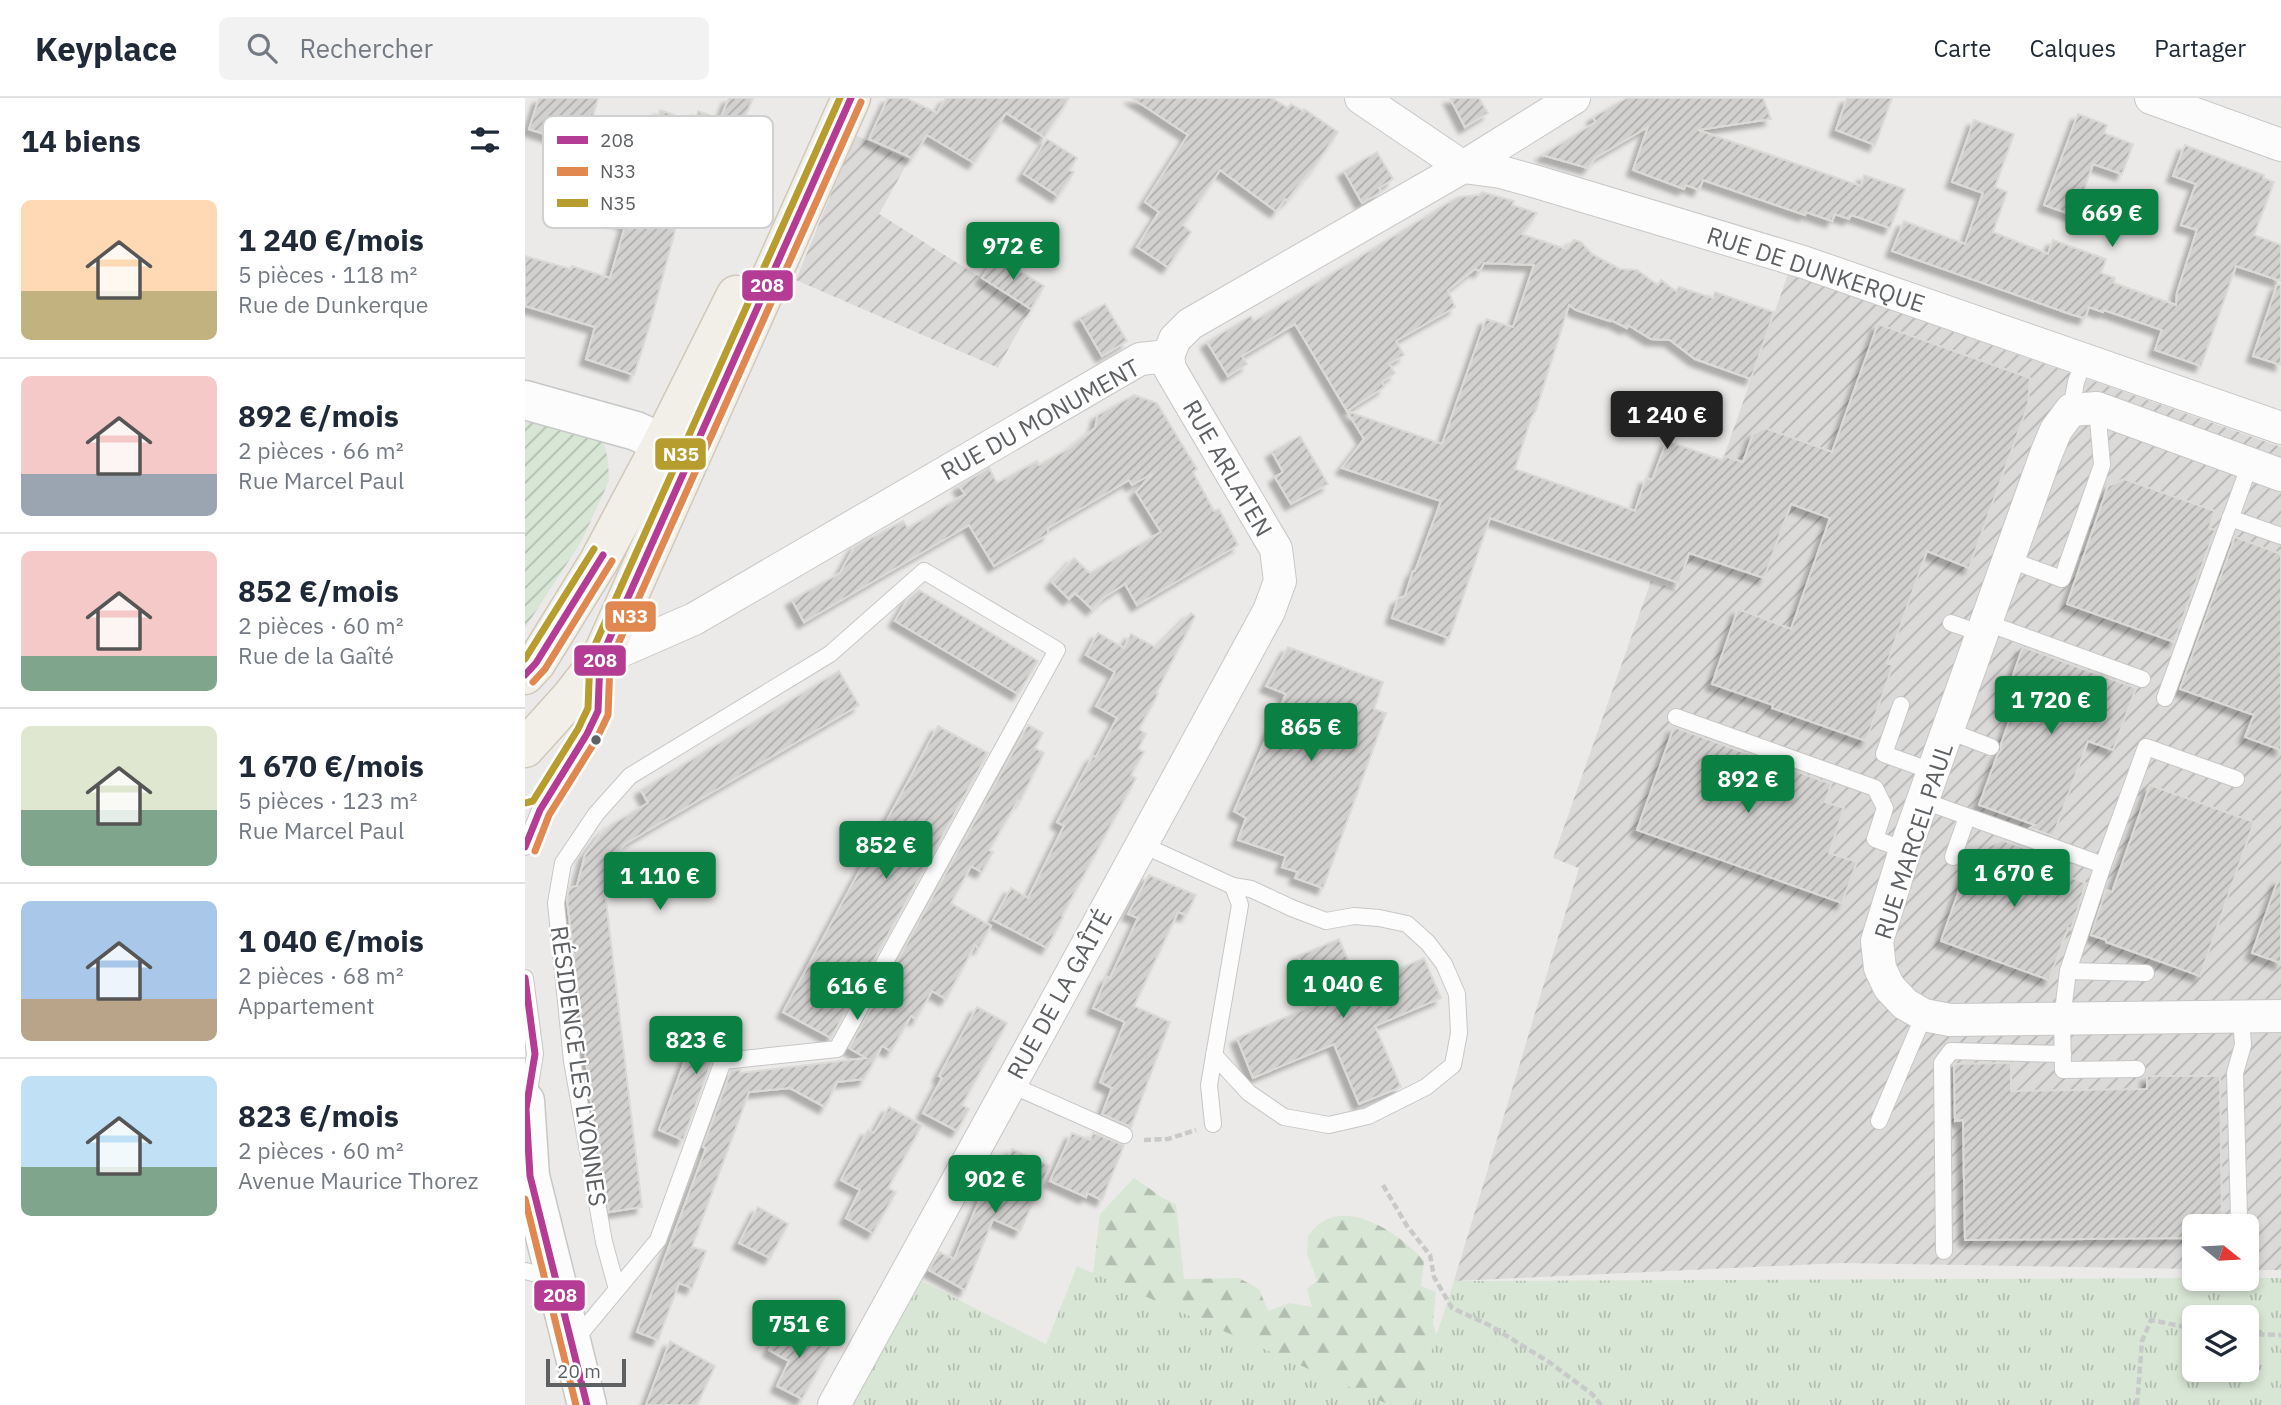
<!DOCTYPE html>
<html lang="fr">
<meta charset="utf-8">
<style>
:root{--surface:#fff;--page:#f2f2f3;--text:#1f2937;--muted:#747a83;--line:#e0e1e3;--accent:#0b8043}
body{margin:0;font-family:"IBM Plex Sans",sans-serif;background:var(--page);color:var(--text);height:100vh;display:flex;flex-direction:column;font-size:26px;white-space:nowrap}
*{box-sizing:border-box;margin:0}
p{font-size:23px;color:var(--muted)}
.icon{flex:none;width:38px;height:38px;fill:none;stroke:currentColor;stroke-width:2;stroke-linecap:round;stroke-linejoin:round}
.map{position:relative;flex:1;overflow:hidden}
.details{display:flex;flex-direction:column;background:var(--surface);width:525px}
.details>*{flex:none}
.needle{width:46px;rotate:108deg}
.buttons{position:absolute;left:1657px;top:1116px;display:grid;gap:14px}
.buttons a{display:grid;place-items:center;width:77px;height:77px;border-radius:10px;background:var(--surface);box-shadow:0 4px 10px #0003;font-size:35px}
.scale{position:absolute;left:21px;bottom:18px;width:80px;box-sizing:border-box;padding-left:7px;border:4px solid #5e6164;border-top:0;font-size:19px;line-height:24px;white-space:nowrap;color:#5e6164;-webkit-text-stroke:5px #fff;paint-order:stroke}
.price{position:absolute;translate:-50% -60px;padding:0 16px;border-radius:7px;background:var(--accent);color:#fff;font-size:23px;line-height:46px;filter:drop-shadow(0 2px 4px #0008)}
.price::after{content:'';position:absolute;left:50%;top:42px;width:21px;height:16px;margin-left:-10px;background:inherit;clip-path:polygon(0 0,100% 0,50% 100%)}
.price.selected{background:#222;color:#fff}
ul{padding:0;list-style:none}
li{display:flex;align-items:center;gap:21px;height:175px;padding:0 21px}
li+li{border-top:2px solid var(--line)}
li span{display:grid;place-items:center;flex:none;width:196px;height:140px;border-radius:10px;color:#555}
li>.icon{margin-inline-start:auto}
span .icon{width:84px;height:84px;fill:#fffc;stroke-width:1}
li b{font-size:30px}
h2{display:flex;justify-content:space-between;align-items:center;height:84px;padding:0 21px;font-size:30px}
header{display:flex;align-items:center;gap:42px;box-sizing:border-box;height:98px;padding:0 35px;background:var(--surface);border-bottom:2px solid var(--line)}
header strong{font-size:33px}
nav{display:flex;gap:38px;margin-inline-start:auto;font-size:24px}
.search{width:490px;height:63px;background:var(--page);display:flex;align-items:center;gap:18px;box-sizing:border-box;padding:0 24px;border-radius:10px;color:var(--muted);font-size:26px}
main{display:flex;flex:1;min-height:0}
.map>svg:first-child{display:block}
.industrial{fill:url(#industrial-furrows)}
.forest{fill:url(#forest-firs)}
.park{fill:url(#park-tufts);fill-rule:evenodd}
.garden{fill:url(#garden-furrows)}
.building{fill:url(#building-hatch);stroke:#dcdad7;stroke-width:2;filter:url(#shadow)}
.lines{fill:none;stroke-linecap:round;stroke-linejoin:round}
.lane-casing{stroke:#c7c7c7;stroke-width:18}
.street-casing{stroke:#c7c7c7;stroke-width:34}
.secondary-casing{stroke:#c6c7c7;stroke-width:41}
.primary-casing{stroke:#d0c8b9;stroke-width:41}
.path{stroke:#c7cac9;stroke-width:4.5;stroke-dasharray:7 3.5;stroke-linecap:butt}
.lane{stroke:#fcfcfc;stroke-width:16}
.street{stroke:#fcfcfc;stroke-width:32}
.secondary{stroke:#fcfcfc;stroke-width:38}
.primary{stroke:#f2efe9;stroke-width:38}
.bus-1-casing{stroke:#fff;stroke-width:12}
.bus-2-casing{stroke:#fff;stroke-width:12}
.bus-3-casing{stroke:#fff;stroke-width:12}
.bus-1{stroke:#b43c95;stroke-width:7}
.bus-2{stroke:#e0884f;stroke-width:7}
.bus-3{stroke:#b79c2e;stroke-width:7}
.bus-dot{fill:#5e6164;stroke:#fff;stroke-width:2.5}
.labels{text-anchor:middle;dominant-baseline:central;stroke-width:5;stroke-linejoin:round;paint-order:stroke}
.street-label{font-size:24px;fill:#5e6164;stroke:#fff}
.key{fill:#fff;stroke:#cfd0d0;stroke-width:2}
.key-label{font-size:19px;fill:#5e6164}
.line-badge{stroke:#fff;stroke-width:2.5}
.badge-label{font-size:19px;text-anchor:middle;font-weight:bold;fill:#fff}
</style>
<header>
<strong>Keyplace</strong>
<div class="search"><svg class="icon" aria-label="search" viewBox="0 0 24 24"><circle cx="10" cy="10" r="6"/><path d="M15 15l6 6"/></svg>Rechercher</div>
<nav><a>Carte</a><a>Calques</a><a>Partager</a></nav>
</header>
<main>
<section class="details">
<h2>14 biens<svg class="icon" aria-label="filters" viewBox="0 0 24 24"><path d="M4 7h16M4 17h16"/><circle cx="9" cy="7" r="2"/><circle cx="15" cy="17" r="2"/></svg></h2>
<ul>
<li><span style="background:linear-gradient(#ffd9b3 65%,#c2b280 0)"><svg class="icon" aria-label="home" viewBox="0 0 24 24"><path d="M3 11l9-7 9 7M6 9v11h12V9"/></svg></span><div><b>1 240 €/mois</b><p>5 pièces · 118 m²</p><p>Rue de Dunkerque</p></div></li>
<li><span style="background:linear-gradient(#f6c9c9 70%,#9aa5b1 0)"><svg class="icon" aria-label="home" viewBox="0 0 24 24"><path d="M3 11l9-7 9 7M6 9v11h12V9"/></svg></span><div><b>892 €/mois</b><p>2 pièces · 66 m²</p><p>Rue Marcel Paul</p></div></li>
<li><span style="background:linear-gradient(#f6c9c9 75%,#7fa58c 0)"><svg class="icon" aria-label="home" viewBox="0 0 24 24"><path d="M3 11l9-7 9 7M6 9v11h12V9"/></svg></span><div><b>852 €/mois</b><p>2 pièces · 60 m²</p><p>Rue de la Gaîté</p></div></li>
<li><span style="background:linear-gradient(#dfe7d0 60%,#7fa58c 0)"><svg class="icon" aria-label="home" viewBox="0 0 24 24"><path d="M3 11l9-7 9 7M6 9v11h12V9"/></svg></span><div><b>1 670 €/mois</b><p>5 pièces · 123 m²</p><p>Rue Marcel Paul</p></div></li>
<li><span style="background:linear-gradient(#a9c7e8 70%,#b9a48a 0)"><svg class="icon" aria-label="home" viewBox="0 0 24 24"><path d="M3 11l9-7 9 7M6 9v11h12V9"/></svg></span><div><b>1 040 €/mois</b><p>2 pièces · 68 m²</p><p>Appartement</p></div></li>
<li><span style="background:linear-gradient(#bfe0f5 65%,#7fa58c 0)"><svg class="icon" aria-label="home" viewBox="0 0 24 24"><path d="M3 11l9-7 9 7M6 9v11h12V9"/></svg></span><div><b>823 €/mois</b><p>2 pièces · 60 m²</p><p>Avenue Maurice Thorez</p></div></li>
</ul>
</section>
<div class="map">
<svg width="1756" height="1307" viewBox="0 0 1756 1307">
<defs>
<pattern id="industrial-furrows" width="10" height="10" patternUnits="userSpaceOnUse" patternTransform="scale(1.75)"><rect width="10" height="10" fill="#dcdad8"/><path d="M-1 1l2-2M0 10L10 0M9 11l2-2" fill="none" stroke="#b6b4b3"/></pattern>
<pattern id="forest-firs" width="22" height="20" patternUnits="userSpaceOnUse" patternTransform="scale(1.75)"><rect width="22" height="20" fill="#d8e6d5"/><path d="M5 1l3.5 6h-7zM16 11l3.5 6h-7z" fill="#b2beb0"/></pattern>
<pattern id="park-tufts" width="24" height="20" patternUnits="userSpaceOnUse" patternTransform="scale(1.75)"><rect width="24" height="20" fill="#d8e6d5"/><path d="M3 7l-1-3M5 7V3M7 7l1-3M15 17l-1-3M17 17v-4M19 17l1-3" fill="none" stroke="#b2beb0"/></pattern>
<pattern id="garden-furrows" width="10" height="10" patternUnits="userSpaceOnUse" patternTransform="scale(1.75)"><rect width="10" height="10" fill="#d8e6d5"/><path d="M-1 1l2-2M0 10L10 0M9 11l2-2" fill="none" stroke="#b2beb0"/></pattern>
<pattern id="building-hatch" width="6" height="6" patternUnits="userSpaceOnUse" patternTransform="scale(1.75)"><rect width="6" height="6" fill="#d3d1d0"/><path d="M-1 1l2-2M0 6l6-6M5 7l2-2" fill="none" stroke="#aeadac"/></pattern>
<filter id="shadow"><feDropShadow dx="-6" dy="6" stdDeviation="2" flood-color="#0004"/></filter>
</defs>
<rect width="100%" height="100%" fill="#eceae8"/>
<!-- industrial -->
<g class="industrial">
<polygon points="330,37 384,62 354,116 506,211 473,269 476,271 271,182"/>
<polygon points="1263,176 1756,349 1756,1172 1722,1172 1722,1129 1670,1129 1669,1171 1315,1165 929,1183 1054,770 1028,760 1126,483 1152,492"/>
</g>
<!-- forest -->
<path class="forest" d="M609,1080L638,1100L651,1106L659,1181L714,1180L734,1191L743,1213L765,1205L787,1209L782,1191L792,1183L782,1155L783,1138C786,1134 790,1129 794,1126C827,1101 877,1138 899,1163L896,1188L911,1194L908,1225L913,1242L1068,1307H345L523,1255L568,1177L575,1116Z"/>
<!-- park -->
<g class="park">
<polygon points="552,1168 865,1307 328,1307 396,1183 521,1246"/>
<path d="M1669,1180H1756V1307H889L929,1183ZM1670,1220H1722V1272H1670Z"/>
</g>
<!-- garden -->
<polygon class="garden" points="0,315 70,335 79,345 83,362 84,383 56,444 0,530"/>
<!-- building -->
<g class="building">
<polygon points="14,0 73,0 68,18 128,37 135,12 170,24 173,13 195,21 204,0 228,0 193,83 176,77 175,83 164,80 126,223 109,277 61,261 70,229 0,208 0,158 46,171 47,168 85,180 101,125 38,106 48,70 33,66 40,43 4,31"/>
<polygon points="363,0 381,0 412,15 421,0 544,0 519,39 481,15 449,65 402,37 387,60 344,41"/>
<polygon points="607,0 747,0 763,10 766,6 778,13 779,11 813,34 787,72 786,72 762,102 760,101 751,113 695,72 658,127 666,134 643,169 612,149 634,114 620,104 663,37"/>
<polygon points="925,0 954,0 963,15 940,29"/>
<polygon points="1102,0 1238,0 1246,21 1173,32 1336,88 1339,77 1380,91 1365,130 1326,117 1324,121 1310,116 1307,123 1281,114 1280,117 1178,82 1174,92 1161,87 1159,91 1108,72 1123,29 1070,60 1063,70 1017,57 1071,24 1068,19"/>
<polygon points="1322,0 1367,0 1350,47 1311,32"/>
<polygon points="1553,16 1582,27 1579,35 1608,46 1597,76 1568,66 1550,118 1519,107"/>
<polygon points="1449,22 1489,36 1470,89 1482,94 1468,134 1523,156 1528,142 1581,161 1576,175 1590,180 1589,185 1651,207 1652,195 1672,132 1656,127 1671,86 1648,78 1660,47 1739,77 1738,80 1749,84 1729,137 1756,147 1756,183 1711,168 1676,268 1630,252 1637,232 1579,212 1578,214 1564,209 1560,220 1548,217 1367,153 1379,123 1440,146 1458,95 1427,84"/>
<polygon points="522,41 552,60 544,72 549,74 533,98 499,76"/>
<polygon points="852,54 868,81 854,90 856,94 837,105 819,73"/>
<polygon points="957,94 989,103 987,107 1012,115 997,136 1041,151 1049,142 1056,144 1067,156 1095,171 1112,172 1133,187 1136,182 1151,193 1154,189 1188,200 1190,194 1249,214 1226,281 1170,261 1145,242 1126,241 1103,227 1102,230 1086,222 1085,223 1051,212 1044,207 1011,312 1006,320 990,371 1110,413 1121,380 1127,382 1142,343 1197,362 1199,358 1218,364 1228,336 1240,330 1307,354 1353,226 1505,280 1503,307 1444,470 1402,453 1362,565 1368,567 1341,643 1247,610 1248,607 1187,586 1213,511 1266,531 1305,420 1266,406 1239,480 1164,455 1154,485 965,420 924,540 867,520 873,501 880,498 888,473 890,473 916,403 817,370 839,341 822,313 917,346 961,221 988,229 1009,167 959,165 955,173 950,171 923,192 930,209 871,243 879,257 864,266 870,275 857,284 859,289 822,313 770,226 717,258 722,266 703,278 682,244 726,218 729,223 933,99 954,97"/>
<polygon points="471,158 519,188 506,211 457,180"/>
<polygon points="1752,187 1756,187 1756,267 1728,258"/>
<polygon points="580,206 602,243 577,258 555,220"/>
<polygon points="609,297 632,305 672,371 668,374 689,413 694,411 713,447 612,507 600,486 578,500 567,511 550,495 544,501 527,484 549,460 565,475 636,434 611,394 628,375 607,387 604,382 523,430 523,436 469,468 444,427 279,524 267,502 315,475 330,448 378,423 383,430 440,396 434,388 464,370 472,385 512,363 514,367 545,350 570,330 573,317"/>
<polygon points="775,338 803,386 766,406 750,379 758,374 747,354"/>
<polygon points="1599,381 1690,413 1684,430 1690,432 1649,544 1542,506 1583,388"/>
<polygon points="1710,439 1756,456 1756,652 1720,639 1729,617 1655,591"/>
<polygon points="394,492 513,563 493,596 370,523 383,501"/>
<polygon points="666,515 670,518 631,595 633,596 614,631 621,636 613,651 619,654 606,677 611,680 537,818 538,819 522,850 468,822 486,790 503,800 539,728 532,724 568,658 571,659 592,620 571,608 590,574 561,557 573,535 599,550 606,536 632,550"/>
<polygon points="763,549 858,584 849,611 861,615 798,790 770,780 773,774 757,769 761,758 713,742 721,720 709,713 761,596 741,588"/>
<polygon points="1498,549 1611,590 1588,652 1563,643 1528,738 1505,730 1510,727 1454,707 1472,658 1476,652 1476,646 1487,615 1476,611"/>
<polygon points="314,573 334,607 100,746 84,766 79,785 117,1109 84,1114 69,1029 42,801 44,790 52,788 60,757 76,736 86,727 123,705 116,692"/>
<polygon points="503,627 518,635 510,650 519,655 495,703 493,702 464,752 468,754 457,774 446,768 426,805 466,828 454,850 450,847 421,901 407,893 391,921 386,918 366,953 357,948 339,981 312,984 300,1009 265,990 224,994 167,1149 181,1153 167,1190 154,1185 133,1242 112,1234 181,1050 178,1049 206,973 215,972 215,975 341,960 324,950"/>
<polygon points="413,628 463,655 306,940 258,914"/>
<polygon points="1149,629 1306,686 1300,704 1319,710 1304,755 1332,764 1317,805 1112,732"/>
<polygon points="1625,687 1729,724 1675,878 1581,844 1581,842 1566,837 1581,792 1587,794"/>
<polygon points="1477,742 1521,758 1517,769 1561,785 1546,831 1543,830 1524,882 1416,843 1447,756"/>
<polygon points="624,777 671,797 661,817 653,814 609,908 645,924 606,1029 577,1016 587,990 575,984 600,924 568,910 582,879 585,880 613,820 603,816"/>
<polygon points="1753,782 1756,782 1756,865 1727,855"/>
<polygon points="814,841 834,888 899,860 916,900 850,928 876,989 834,1006 809,946 728,980 712,940 792,906 773,858"/>
<polygon points="452,909 482,925 437,1007 444,1011 432,1033 398,1015 417,980 414,978"/>
<polygon points="209,925 212,951 196,953 188,959 158,1042 134,1032 172,930"/>
<polygon points="1486,965 1486,993 1622,991 1622,978 1695,978 1697,1129 1670,1129 1670,1140 1440,1142 1438,1022 1430,1023 1429,966"/>
<polygon points="364,1009 397,1027 363,1090 371,1094 348,1135 321,1120 335,1092 316,1082 343,1032 349,1035"/>
<polygon points="547,1035 565,1042 568,1035 599,1047 577,1102 562,1095 561,1099 525,1083"/>
<polygon points="487,1051 525,1068 495,1133 468,1121 440,1192 404,1172 414,1154 429,1161 462,1085 471,1089"/>
<polygon points="233,1109 263,1126 245,1160 214,1145"/>
<polygon points="258,1227 281,1240 283,1235 306,1248 277,1301 252,1288 264,1263 244,1252"/>
<polygon points="145,1243 190,1268 172,1307 121,1307"/>
</g>
<g class="lines">
<!-- lane casing -->
<g class="lane-casing">
<g id="lane">
<polyline points="1546,312 1551,284 1559,262"/>
<polyline points="1705,420 1756,438"/>
<polyline points="1485,462 1537,481 1577,367 1572,310"/>
<polyline points="1426,525 1458,536"/>
<polyline points="1462,525 1617,581"/>
<polyline points="1640,600 1725,366"/>
<polyline points="1376,607 1359,656 1409,674"/>
<polyline points="1151,619 1350,690 1360,710 1350,741 1380,752"/>
<polyline points="1424,633 1466,649"/>
<polyline points="1399,703 1578,767 1621,649 1711,681"/>
<polyline points="618,747 708,788 715,807 684,987 688,1026"/>
<polyline points="0,749 15,712 62,636 73,613 75,575"/>
<polyline points="1428,759 1442,719"/>
<polyline points="1578,767 1543,873 1537,921 1538,972 1612,971"/>
<polyline points="1543,873 1621,875"/>
<polyline points="0,880 10,956 2,1005"/>
<polyline points="689,957 724,995 759,1019 804,1027 843,1018 901,989 928,967 934,935 932,896 919,866 903,845 882,826 854,820 829,818 801,823 769,811 726,791 708,788"/>
<polyline points="484,986 599,1037"/>
<polyline points="1354,1023 1399,917"/>
<polyline points="1714,1118 1710,975 1718,947 1716,918"/>
<polyline points="1419,1153 1417,965 1426,953 1538,956"/>
<polyline points="0,1173 28,1180"/>
<polyline points="50,1242 133,1142 198,963 312,951 532,552 399,473 305,556 105,678 71,716 38,765 31,805 47,963 79,1144 92,1191"/>
</g>
</g>
<!-- street casing -->
<g class="street-casing">
<g id="street">
<polyline points="836,0 938,69 976,74 1012,84 1278,164 1756,330"/>
<polyline points="1626,0 1756,47"/>
<polyline points="643,258 650,241 665,226 938,69 1049,0"/>
<polyline points="1756,377 1572,310 1546,312 1531,332 1521,356 1380,752 1352,843 1355,870 1364,889 1380,906 1399,917 1425,922 1756,918"/>
<polyline points="75,562 169,521 615,261 643,258"/>
<path d="M309,1307C454,1042 601,779 744,513L755,483L751,451L645,271L643,258"/>
</g>
</g>
<!-- secondary casing -->
<g class="secondary-casing">
<g id="secondary">
<polyline points="0,302 111,333 137,345"/>
<polyline points="0,1003 5,1078 62,1307"/>
</g>
</g>
<!-- primary casing -->
<g class="primary-casing">
<g id="primary">
<polyline points="0,577 11,565 74,463 137,345 211,197"/>
<polyline points="0,650 46,599 75,562 326,0"/>
</g>
</g>
<!-- path -->
<g class="path">
<polyline points="619,1042 643,1041 671,1032"/>
<polyline points="858,1087 882,1128 905,1157 909,1179 927,1210 964,1227 1024,1264 1067,1296 1076,1307"/>
<polyline points="1722,1236 1756,1237"/>
<polyline points="1612,1307 1617,1243 1626,1222 1670,1231"/>
</g>
<!-- lane -->
<use href="#lane" class="lane"/>
<!-- street -->
<use href="#street" class="street"/>
<!-- secondary -->
<use href="#secondary" class="secondary"/>
<!-- primary -->
<use href="#primary" class="primary"/>
<!-- bus-1 casing -->
<g class="bus-1-casing">
<g id="bus-1">
<polyline points="0,577 11,565 78,457"/>
<polyline points="0,749 15,712 62,636 73,613 75,562 326,0"/>
<polyline points="0,880 10,956 1,1011 5,1078 62,1307"/>
</g>
</g>
<!-- bus-2 casing -->
<g class="bus-2-casing">
<g id="bus-2">
<polyline points="8,584 20,571 87,463"/>
<polyline points="10,753 24,717 71,642 83,617 85,564 336,4"/>
<polyline points="0,1101 51,1307"/>
</g>
</g>
<!-- bus-3 casing -->
<g class="bus-3-casing">
<g id="bus-3">
<polyline points="0,561 69,451"/>
<polyline points="0,705 8,703 53,631 63,610 65,558 315,0"/>
</g>
</g>
<!-- bus-1 -->
<use href="#bus-1" class="bus-1"/>
<!-- bus-2 -->
<use href="#bus-2" class="bus-2"/>
<!-- bus-3 -->
<use href="#bus-3" class="bus-3"/>
</g>
<!-- markers -->
<circle class="bus-dot" cx="71" cy="642" r="6"/>
<g class="labels">
<!-- street labels -->
<g class="street-label">
<text transform="translate(1291 171) rotate(18)">RUE DE DUNKERQUE</text>
<text transform="translate(515 321) rotate(-29)">RUE DU MONUMENT</text>
<text transform="translate(703 370) rotate(60)">RUE ARLATEN</text>
<text transform="translate(1388 743) rotate(-72)">RUE MARCEL PAUL</text>
<text transform="translate(534 896) rotate(-61)">RUE DE LA GAÎTÉ</text>
<text transform="translate(54 968) rotate(82)">RÉSIDENCE LES LYONNES</text>
</g>
</g>
<!-- legend -->
<rect x="18" y="18" width="230" height="112" rx="10" class="key"/>
<rect x="32" y="38" width="31" height="8" fill="#b43c95"/>
<rect x="32" y="69" width="31" height="9" fill="#e0884f"/>
<rect x="32" y="101" width="31" height="8" fill="#b79c2e"/>
<g class="key-label">
<text x="75" y="49">208</text>
<text x="75" y="80">N33</text>
<text x="75" y="112">N35</text>
</g>
<g class="line-badge">
<rect x="216" y="171" width="53" height="33" rx="7" fill="#b43c95"/>
<rect x="129" y="339" width="53" height="34" rx="7" fill="#b79c2e"/>
<rect x="79" y="502" width="53" height="33" rx="7" fill="#e0884f"/>
<rect x="48" y="546" width="54" height="33" rx="7" fill="#b43c95"/>
<rect x="8" y="1181" width="53" height="33" rx="7" fill="#b43c95"/>
</g>
<g class="badge-label">
<text x="242" y="194">208</text>
<text x="156" y="363">N35</text>
<text x="105" y="525">N33</text>
<text x="75" y="569">208</text>
<text x="35" y="1204">208</text>
</g>
</svg>
<div class="buttons">
<a><svg class="needle" viewBox="-14 -14 28 28"><path d="M0-13l5 13h-10z" fill="#e53935"/><path d="M0 13l5-13h-10z" fill="#747a83"/></svg></a>
<a><svg class="icon" aria-label="layers" viewBox="0 0 24 24"><path d="M12 4l9 5-9 5-9-5zM3 14l9 5 9-5"/></svg></a>
</div>
<div class="scale">20 m</div>
<b class="price" style="left:1587px;top:151px">669 €</b>
<b class="price" style="left:488px;top:184px">972 €</b>
<b class="price selected" style="left:1142px;top:353px">1 240 €</b>
<b class="price" style="left:1526px;top:638px">1 720 €</b>
<b class="price" style="left:786px;top:665px">865 €</b>
<b class="price" style="left:1223px;top:717px">892 €</b>
<b class="price" style="left:361px;top:783px">852 €</b>
<b class="price" style="left:1489px;top:811px">1 670 €</b>
<b class="price" style="left:135px;top:814px">1 110 €</b>
<b class="price" style="left:818px;top:922px">1 040 €</b>
<b class="price" style="left:332px;top:924px">616 €</b>
<b class="price" style="left:171px;top:978px">823 €</b>
<b class="price" style="left:470px;top:1117px">902 €</b>
<b class="price" style="left:274px;top:1262px">751 €</b>
</div>
</main>
